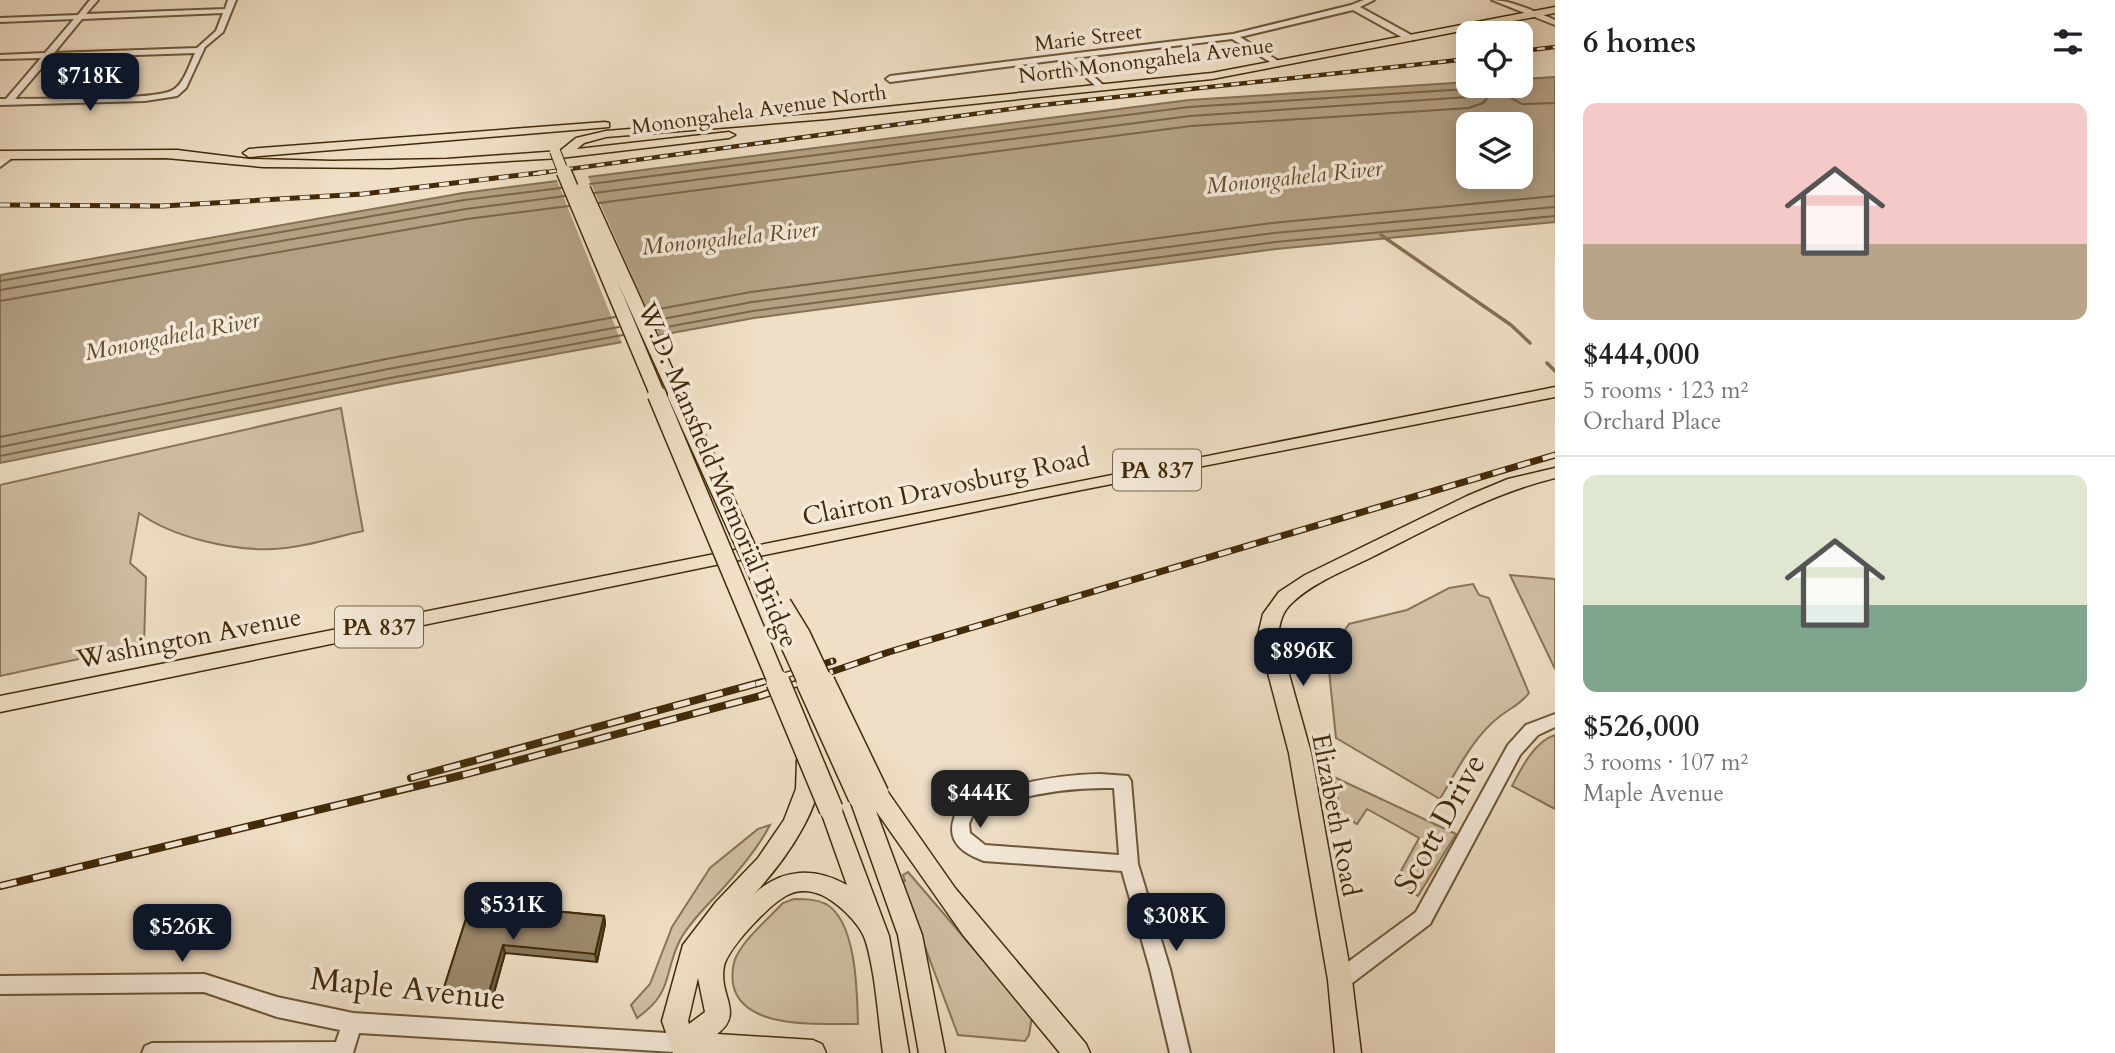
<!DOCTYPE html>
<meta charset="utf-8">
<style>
:root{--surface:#fff;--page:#f6f6f6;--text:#202124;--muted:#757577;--line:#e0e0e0;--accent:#111827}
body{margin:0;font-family:Cardo,serif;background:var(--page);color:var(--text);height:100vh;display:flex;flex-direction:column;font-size:26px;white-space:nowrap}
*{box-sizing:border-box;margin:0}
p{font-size:23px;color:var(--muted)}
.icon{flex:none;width:38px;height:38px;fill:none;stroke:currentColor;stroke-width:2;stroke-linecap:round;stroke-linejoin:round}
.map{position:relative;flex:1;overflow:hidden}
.side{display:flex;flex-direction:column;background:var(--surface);width:560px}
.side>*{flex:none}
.buttons{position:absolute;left:1456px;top:21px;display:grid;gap:14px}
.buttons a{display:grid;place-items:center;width:77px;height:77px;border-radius:14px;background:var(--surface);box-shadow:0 4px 18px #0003;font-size:35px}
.price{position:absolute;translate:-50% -60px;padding:0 16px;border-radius:14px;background:var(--accent);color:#fff;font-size:23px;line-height:46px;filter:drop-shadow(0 2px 4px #0008)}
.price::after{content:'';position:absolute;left:50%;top:42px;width:21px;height:16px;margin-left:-10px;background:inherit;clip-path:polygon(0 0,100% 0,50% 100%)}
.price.active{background:#222;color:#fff}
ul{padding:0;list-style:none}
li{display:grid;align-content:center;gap:14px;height:371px;padding:0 28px}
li+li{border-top:2px solid var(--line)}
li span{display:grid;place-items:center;height:217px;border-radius:14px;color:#555}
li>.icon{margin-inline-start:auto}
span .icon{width:126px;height:126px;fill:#fffc;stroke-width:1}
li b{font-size:30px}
h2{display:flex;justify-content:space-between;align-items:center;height:84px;padding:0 28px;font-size:30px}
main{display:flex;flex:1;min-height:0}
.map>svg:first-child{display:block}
.green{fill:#d2c0a6;stroke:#8a7557;stroke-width:2}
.water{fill:#b4a185;stroke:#867153;stroke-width:2;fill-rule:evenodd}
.pier{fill:#efdfc6}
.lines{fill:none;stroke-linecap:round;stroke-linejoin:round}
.shore{stroke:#7b6646;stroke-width:2}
.stream{stroke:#867153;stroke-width:3.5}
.minor-casing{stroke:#6d5738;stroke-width:4}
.major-casing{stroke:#422a08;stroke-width:3}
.minor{fill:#f5eada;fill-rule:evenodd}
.major{fill:#efdfc6;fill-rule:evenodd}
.rail-far3-casing{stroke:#422a08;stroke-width:4.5}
.rail-far2-casing{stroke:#422a08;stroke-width:5}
.rail-far1-casing{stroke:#422a08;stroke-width:7}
.rail-casing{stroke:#422a08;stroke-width:8}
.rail-far3{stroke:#f5eada;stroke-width:2.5;stroke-dasharray:8;stroke-linecap:butt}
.rail-far2{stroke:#f5eada;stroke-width:3.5;stroke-dasharray:10;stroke-linecap:butt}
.rail-far1{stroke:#f5eada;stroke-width:4.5;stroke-dasharray:13;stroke-linecap:butt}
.rail{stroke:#f5eada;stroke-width:5;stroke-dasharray:17;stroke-linecap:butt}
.major-bridge-far3-casing{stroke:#422a08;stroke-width:12;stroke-linecap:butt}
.major-bridge-far2-casing{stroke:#422a08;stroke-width:17;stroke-linecap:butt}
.major-bridge-far1-casing{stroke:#422a08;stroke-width:21;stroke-linecap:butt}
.major-bridge-casing{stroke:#422a08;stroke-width:26;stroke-linecap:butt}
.major-bridge-far3{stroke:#efdfc6;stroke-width:10}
.major-bridge-far2{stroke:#efdfc6;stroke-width:14}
.major-bridge-far1{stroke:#efdfc6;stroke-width:18}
.major-bridge{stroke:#efdfc6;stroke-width:23}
.wall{fill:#86755c;stroke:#422a08;stroke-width:2}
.shaded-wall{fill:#6d5f4b;stroke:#422a08;stroke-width:2}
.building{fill:#9c886b;stroke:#422a08;stroke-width:2}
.labels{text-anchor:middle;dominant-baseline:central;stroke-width:7;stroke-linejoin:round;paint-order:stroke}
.far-street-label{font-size:21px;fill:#422a08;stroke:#f5eada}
.far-water-label{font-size:23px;font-style:italic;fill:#644e2e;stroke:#f5eada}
.shield{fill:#f5eada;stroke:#786447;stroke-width:2}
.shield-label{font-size:24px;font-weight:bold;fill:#422a08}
.street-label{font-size:26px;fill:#422a08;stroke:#f5eada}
.near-street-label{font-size:32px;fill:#422a08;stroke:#f5eada}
</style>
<main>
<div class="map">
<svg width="1555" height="1053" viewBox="0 0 1555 1053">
<rect width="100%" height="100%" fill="#efdfc6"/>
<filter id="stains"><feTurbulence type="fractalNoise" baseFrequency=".00286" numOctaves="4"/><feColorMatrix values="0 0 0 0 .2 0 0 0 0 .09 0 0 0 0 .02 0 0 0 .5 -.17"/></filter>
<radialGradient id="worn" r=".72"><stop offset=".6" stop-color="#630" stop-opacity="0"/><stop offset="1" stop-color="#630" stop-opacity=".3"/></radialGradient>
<!-- green -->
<g class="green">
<path d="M341,408L363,531C334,537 303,548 273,549C232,551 172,537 139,513L130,563L146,577L144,645L0,676V485Z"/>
<polygon points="1510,575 1555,579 1555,669"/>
<path d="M1473,584L1479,595L1489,598L1529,693C1520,705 1510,708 1499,717C1473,737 1456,772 1440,799L1336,738L1328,661L1331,651L1349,624L1407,610L1449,588Z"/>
<path d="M1555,735V809L1512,786C1522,767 1534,742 1555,735Z"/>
<polygon points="1334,777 1456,834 1418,896 1395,882 1419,838 1367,809 1357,824 1340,813"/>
<path d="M770,825C758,848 742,867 725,886C710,903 691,920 680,940C663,974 674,992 637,1018L631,1005L650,984L672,927L710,868L758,829Z"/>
<polygon points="908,872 1032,1017 1029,1035 1025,1041 958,1035 901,883 905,881 903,875"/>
<path d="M794,899C805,899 816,899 826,904C857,922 857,993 858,1024C821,1023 742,1031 733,984C732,975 732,966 736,957C746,937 767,920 783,903Z"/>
</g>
<!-- water -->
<path class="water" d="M1555,77V222L1276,249L754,318L391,384L0,463V275L463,193L1189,100L1468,82V86H1521V79ZM1468,124H1521V177H1468Z"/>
<!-- pier -->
<polygon class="pier" points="587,174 640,294 661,339 623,346 556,178"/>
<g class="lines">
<!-- shore -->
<g class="shore">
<polyline points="590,184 1189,107 1467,89 1473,86"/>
<polyline points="594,193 1190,116 1468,97 1478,93 1483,86"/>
<polyline points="599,203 1191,126 1469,108 1483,103 1495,89 1522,104 1555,103"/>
<polyline points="0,281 464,200 561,188"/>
<polyline points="0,290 466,209 565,196"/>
<polyline points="0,301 467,219 569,206"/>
<polyline points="648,311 751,292 1272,223 1555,196"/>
<polyline points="652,321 752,302 1274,233 1555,207"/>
<polyline points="656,329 753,311 1275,242 1555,216"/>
<polyline points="0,437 386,359 615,317"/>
<polyline points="0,447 388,369 619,327"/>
<polyline points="0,456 390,378 623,335"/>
</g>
<!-- stream -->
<g class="stream">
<polyline points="1381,235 1511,325 1530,343"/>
<polyline points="1547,363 1555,371"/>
</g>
<!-- minor casing -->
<g class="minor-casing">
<g id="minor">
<path d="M90,0H98L86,14L225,9L228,0H236L223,32L205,47L186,88L177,96L145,101L0,105V99H6L41,58L0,59V55L45,53L74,19L0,22V18L78,15ZM223,13L216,31L197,48L54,53L82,19ZM195,53C190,63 184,84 173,90C154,101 44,98 15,99L50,58Z"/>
<polygon points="1364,0 1374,0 1360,7 1413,36 1413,40 1407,40 1353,10 1240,37 1280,62 1281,64 1277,66 1232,39 1074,58 1103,85 1104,87 1100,90 1066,59 890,82 886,79 890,76 1233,34 1351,5"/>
<path d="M1492,0C1511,0 1538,13 1555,20V25Z"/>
<polygon points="8,153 16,155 0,167 0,159"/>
<polygon points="1555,714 1555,727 1538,735 1520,755 1430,924 1347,987 1340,989 1333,987 1330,980 1333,973 1416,912 1508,745 1526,725"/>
<path d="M1100,774L1128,776L1131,781L1138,864L1170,969L1190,1053H1170L1150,969L1122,871L984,861C953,850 943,833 961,804C1007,785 1050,775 1100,774ZM1114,788L1119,855L985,845L970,833L969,824L973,814C1019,795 1064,787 1114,788Z"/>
<polygon points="204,974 277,997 353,1013 682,1034 689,1037 692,1044 691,1053 359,1033 353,1053 142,1053 145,1046 152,1043 336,1042 340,1030 277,1017 204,992 0,994 0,976"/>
</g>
</g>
<!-- major casing -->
<g class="major-casing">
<g id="major">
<polygon points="1555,7 1555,13 1212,79 827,119 606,137 584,143 577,149 729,132 735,135 729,138 560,158 390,168 263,167 166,158 0,159 0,151 177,150 249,159 333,161 447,159 560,151 576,138 606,131 827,113 1212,73"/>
<polygon points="605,122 609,123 609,127 249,157 243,153 249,149"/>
<polygon points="1555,387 1555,397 1076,491 0,712 0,696"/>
<path d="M1555,468V478C1490,494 1432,527 1372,557C1346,570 1314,582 1293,602C1282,611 1280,622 1278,635L1311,753L1352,980L1361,1053H1335L1328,980L1289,753L1258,635L1263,614L1279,592L1305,575L1467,496L1508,479Z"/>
<path d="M808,751L815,754C836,794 781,865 755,893C783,868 815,867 847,885L820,809L823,803L831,800L839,803L889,936L909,1053H883C878,1018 876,976 866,942C862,927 845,910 832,901C821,893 806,888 792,893C773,899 728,948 724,966C718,996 745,1013 717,1034L813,1040L822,1044L826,1053H673L662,1021L683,945L716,902L758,858L784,820L796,789L797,760L801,754ZM698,978L705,1012L689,1024L688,1021Z"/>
<polygon points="877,785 885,788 955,888 1086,1044 1090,1053 1060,1053 963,935 876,811 922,935 945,1053 919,1053 898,935 849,797 852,791 860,788 868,791"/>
</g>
</g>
<!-- minor -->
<use href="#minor" class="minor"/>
<!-- major -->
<use href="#major" class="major"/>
<!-- rail-far3 casing -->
<g class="rail-far3-casing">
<g id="rail-far3">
<polyline points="1521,51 1555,47"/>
<polyline points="533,174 1033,106 1468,59"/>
</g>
</g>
<!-- rail-far2 casing -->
<g class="rail-far2-casing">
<polyline id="rail-far2" points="0,205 163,206 363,194 546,172"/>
</g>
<!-- rail-far1 casing -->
<g class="rail-far1-casing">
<g id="rail-far1">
<polyline points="756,684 833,661"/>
<polyline points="796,684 889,652 1555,455"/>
</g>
</g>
<!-- rail casing -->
<g class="rail-casing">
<g id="rail">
<polyline points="411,778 762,682"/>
<polyline points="0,886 463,775 760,696 802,682"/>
</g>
</g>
<!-- rail-far3 -->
<use href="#rail-far3" class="rail-far3"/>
<!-- rail-far2 -->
<use href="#rail-far2" class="rail-far2"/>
<!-- rail-far1 -->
<use href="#rail-far1" class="rail-far1"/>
<!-- rail -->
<use href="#rail" class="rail"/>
<!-- major-bridge-far3 casing -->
<g class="major-bridge-far3-casing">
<polyline id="major-bridge-far3" points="555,151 564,174"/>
</g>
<!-- major-bridge-far2 casing -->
<g class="major-bridge-far2-casing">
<g id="major-bridge-far2">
<polyline points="564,172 658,396"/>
<polyline points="583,189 677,396"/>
</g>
</g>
<!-- major-bridge-far1 casing -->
<g class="major-bridge-far1-casing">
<g id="major-bridge-far1">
<polyline points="657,395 778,684"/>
<polyline points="677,395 808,684"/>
<polyline points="782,604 801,635 824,684"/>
</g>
</g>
<!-- major-bridge casing -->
<g class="major-bridge-casing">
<g id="major-bridge">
<polyline points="778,682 831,809"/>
<polyline points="808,682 860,797"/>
<polyline points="823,682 877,794"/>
</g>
</g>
<!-- major-bridge-far3 -->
<use href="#major-bridge-far3" class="major-bridge-far3"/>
<!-- major-bridge-far2 -->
<use href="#major-bridge-far2" class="major-bridge-far2"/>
<!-- major-bridge-far1 -->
<use href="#major-bridge-far1" class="major-bridge-far1"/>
<!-- major-bridge -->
<use href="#major-bridge" class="major-bridge"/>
</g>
<!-- wall -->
<polygon class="wall" points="471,903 604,916 605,924 597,962 505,953 490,1007 445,1002 442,994"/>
<!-- shaded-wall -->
<g class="shaded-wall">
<polygon points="604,916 605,924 597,962 595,954"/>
<polygon points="503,945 505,953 490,1007 487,999"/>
</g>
<!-- building -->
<polygon class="building" points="471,903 604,916 595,954 503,945 487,999 442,994"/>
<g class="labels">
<!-- far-street labels -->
<g class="far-street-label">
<text transform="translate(1088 38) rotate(-7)">Marie Street</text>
<text transform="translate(1146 61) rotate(-7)">North Monongahela Avenue</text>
<text transform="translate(759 110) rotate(-8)">Monongahela Avenue North</text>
</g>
<!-- far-water labels -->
<g class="far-water-label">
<text transform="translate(1294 177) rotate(-6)">Monongahela River</text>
<text transform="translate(730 238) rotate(-6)">Monongahela River</text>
<text transform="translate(172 336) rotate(-11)">Monongahela River</text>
</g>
<!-- shield labels -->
<g class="shield">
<rect x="1113" y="449.5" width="88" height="41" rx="5"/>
<rect x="335" y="606.5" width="88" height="41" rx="5"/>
</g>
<g class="shield-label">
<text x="1157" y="470">PA 837</text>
<text x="379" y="627">PA 837</text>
</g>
<!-- street labels -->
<g class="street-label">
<text transform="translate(718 475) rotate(67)">W.D. Mansfield Memorial Bridge</text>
<text transform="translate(946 487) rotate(-12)">Clairton Dravosburg Road</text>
<text transform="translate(189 638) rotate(-11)">Washington Avenue</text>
<text transform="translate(1336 815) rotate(79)">Elizabeth Road</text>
</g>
<!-- near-street labels -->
<g class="near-street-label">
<text transform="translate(1440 824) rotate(-61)">Scott Drive</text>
<text transform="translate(408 989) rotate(6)">Maple Avenue</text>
</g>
</g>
<rect width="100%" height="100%" filter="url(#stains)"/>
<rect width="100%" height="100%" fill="url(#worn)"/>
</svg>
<div class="buttons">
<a><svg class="icon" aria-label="locate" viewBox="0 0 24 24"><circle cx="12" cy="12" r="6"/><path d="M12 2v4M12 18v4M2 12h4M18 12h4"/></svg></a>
<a><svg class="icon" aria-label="layers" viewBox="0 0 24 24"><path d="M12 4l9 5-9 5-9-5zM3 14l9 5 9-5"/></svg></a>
</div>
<b class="price" style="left:90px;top:113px">$718K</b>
<b class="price" style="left:1303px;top:688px">$896K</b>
<b class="price active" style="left:980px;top:830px">$444K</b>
<b class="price" style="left:513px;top:942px">$531K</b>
<b class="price" style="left:1176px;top:953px">$308K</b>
<b class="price" style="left:182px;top:964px">$526K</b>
</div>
<section class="side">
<h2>6 homes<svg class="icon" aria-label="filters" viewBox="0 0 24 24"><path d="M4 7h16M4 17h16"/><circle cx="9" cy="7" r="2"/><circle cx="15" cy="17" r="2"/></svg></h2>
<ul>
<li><span style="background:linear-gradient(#f6c9c9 65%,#b9a48a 0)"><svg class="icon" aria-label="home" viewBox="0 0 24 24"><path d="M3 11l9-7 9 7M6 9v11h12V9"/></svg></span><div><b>$444,000</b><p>5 rooms · 123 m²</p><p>Orchard Place</p></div></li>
<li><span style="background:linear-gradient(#dfe7d0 60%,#7fa58c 0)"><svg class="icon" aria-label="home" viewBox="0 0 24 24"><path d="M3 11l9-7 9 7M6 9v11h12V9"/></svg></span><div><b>$526,000</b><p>3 rooms · 107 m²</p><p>Maple Avenue</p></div></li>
</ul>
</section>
</main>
